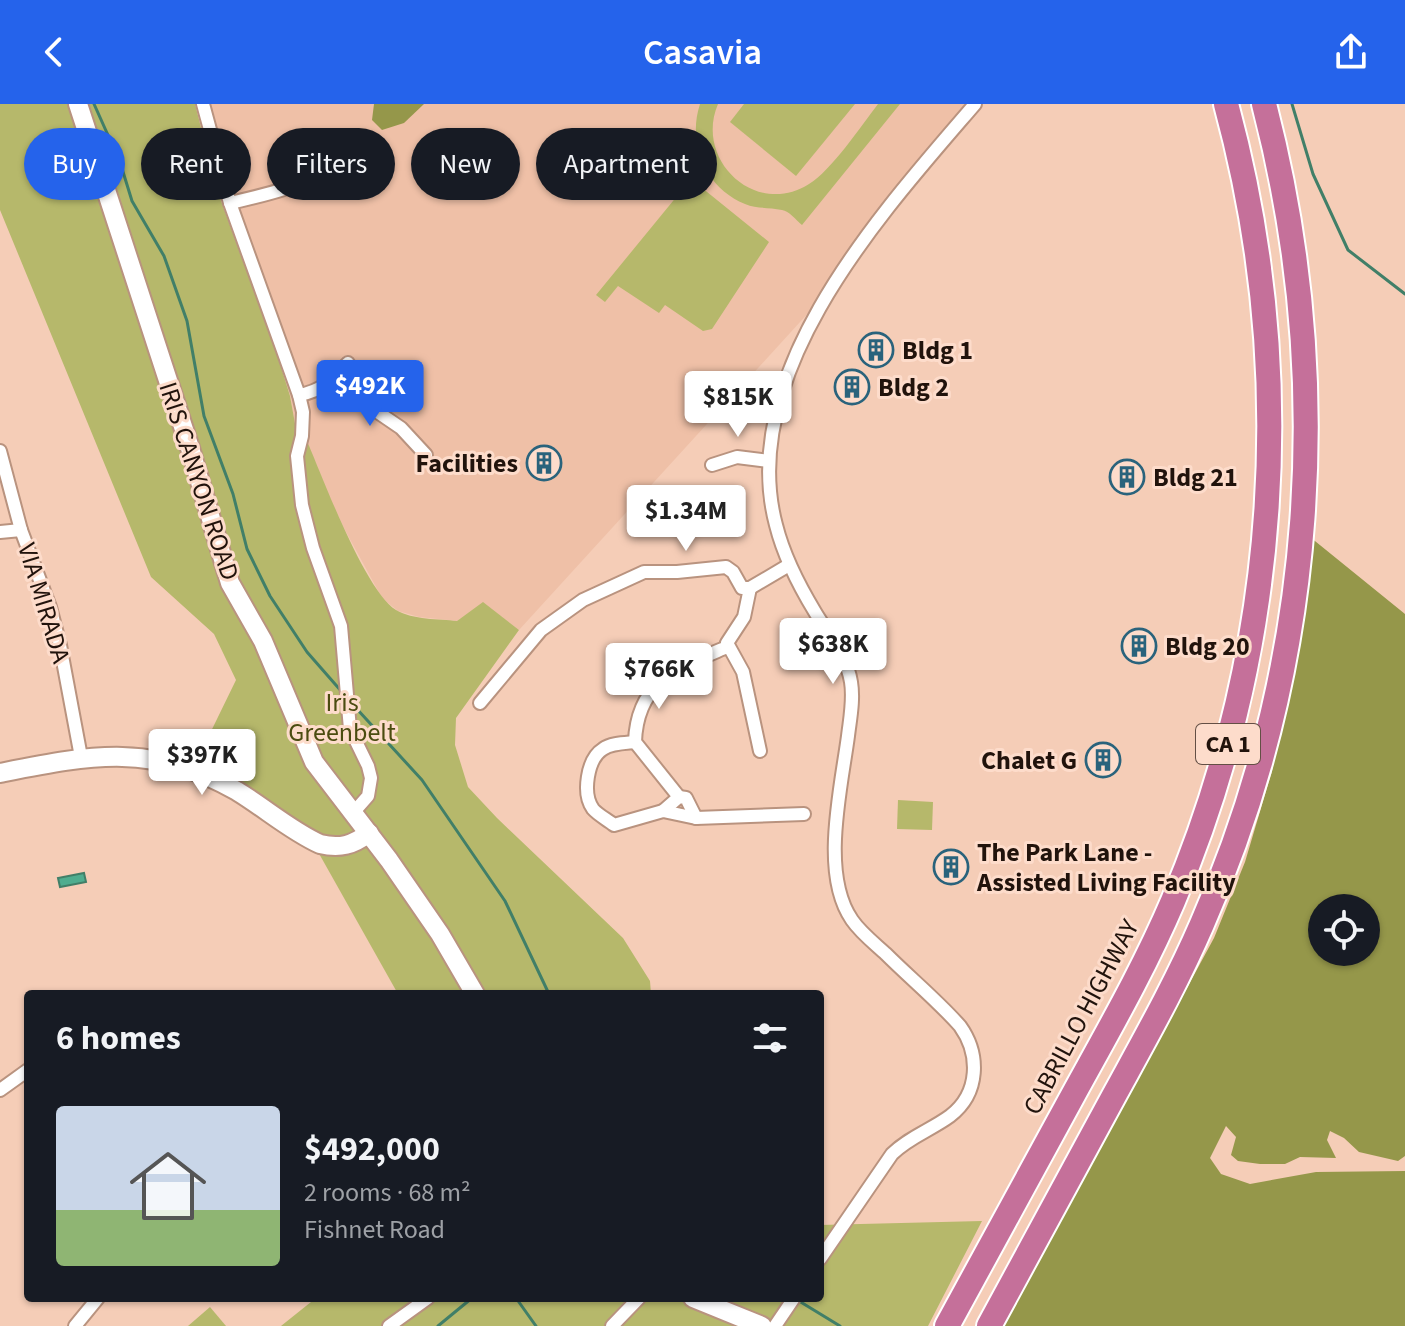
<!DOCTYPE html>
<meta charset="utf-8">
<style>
:root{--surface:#171b24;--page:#20242c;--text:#f1f3f6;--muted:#9ea1a6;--accent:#2563eb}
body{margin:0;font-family:"Source Sans 3",sans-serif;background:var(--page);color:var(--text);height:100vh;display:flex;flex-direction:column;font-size:30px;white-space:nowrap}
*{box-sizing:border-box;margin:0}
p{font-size:26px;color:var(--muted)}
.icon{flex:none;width:44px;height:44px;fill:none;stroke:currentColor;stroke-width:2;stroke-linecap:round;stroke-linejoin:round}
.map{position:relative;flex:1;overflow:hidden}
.details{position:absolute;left:24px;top:886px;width:800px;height:312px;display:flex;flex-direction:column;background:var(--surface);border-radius:8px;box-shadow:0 2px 6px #0004}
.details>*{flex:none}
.banner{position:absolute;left:24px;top:24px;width:800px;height:72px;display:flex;gap:16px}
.controls{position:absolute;left:1308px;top:790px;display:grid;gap:16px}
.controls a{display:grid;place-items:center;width:72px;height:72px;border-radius:50%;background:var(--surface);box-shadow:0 2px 6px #0004;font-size:40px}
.price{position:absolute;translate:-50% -68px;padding:0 18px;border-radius:8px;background:#fff;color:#222;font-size:26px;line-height:52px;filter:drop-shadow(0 2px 4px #0008)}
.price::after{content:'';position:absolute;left:50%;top:48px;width:24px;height:18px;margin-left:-12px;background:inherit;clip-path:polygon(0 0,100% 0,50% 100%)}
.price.on{background:var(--accent);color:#fff}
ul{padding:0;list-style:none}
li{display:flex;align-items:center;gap:24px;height:200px;padding:0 32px}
li span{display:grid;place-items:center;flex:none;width:224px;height:160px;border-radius:8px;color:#555}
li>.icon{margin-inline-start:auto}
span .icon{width:96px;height:96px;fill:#fffc;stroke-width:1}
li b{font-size:34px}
h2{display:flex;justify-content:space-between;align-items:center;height:96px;padding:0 32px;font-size:34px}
.chip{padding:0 28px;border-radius:36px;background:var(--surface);box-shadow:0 2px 6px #0004;font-size:28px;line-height:72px}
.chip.on{background:var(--accent);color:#fff}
header{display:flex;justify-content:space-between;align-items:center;height:104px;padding:0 32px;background:var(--accent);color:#fff;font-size:36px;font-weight:600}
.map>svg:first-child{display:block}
.built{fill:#efc0a7}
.green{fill:#b6b86b}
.forest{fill:#95974a;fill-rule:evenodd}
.water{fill:#4fad8f;stroke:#417f68;stroke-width:2}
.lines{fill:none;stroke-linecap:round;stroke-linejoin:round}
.stream{stroke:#417f68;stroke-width:3}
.street-casing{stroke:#b9937f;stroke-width:16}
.secondary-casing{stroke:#b9937f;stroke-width:22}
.highway-casing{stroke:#fff;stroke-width:28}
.street{stroke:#fff;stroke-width:12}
.secondary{stroke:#fff;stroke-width:18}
.highway{stroke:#c5709a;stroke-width:24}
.labels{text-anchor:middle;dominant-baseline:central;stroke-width:6;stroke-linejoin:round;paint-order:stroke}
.shield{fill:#fddccb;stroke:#634f45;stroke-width:2}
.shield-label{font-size:24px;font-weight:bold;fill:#21130c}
.poi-label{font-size:26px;font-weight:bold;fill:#21130c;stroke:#fddccb;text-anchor:start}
.street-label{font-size:26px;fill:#21130c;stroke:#fddccb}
.park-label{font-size:26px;fill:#4b4c10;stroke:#fddccb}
</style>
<header><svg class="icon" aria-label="back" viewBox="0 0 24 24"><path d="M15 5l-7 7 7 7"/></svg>Casavia<svg class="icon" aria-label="share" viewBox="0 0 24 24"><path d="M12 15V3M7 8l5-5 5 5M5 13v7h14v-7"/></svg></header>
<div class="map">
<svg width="1405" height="1222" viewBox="0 0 1405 1222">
<rect width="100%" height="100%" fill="#f5cdb7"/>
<!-- built -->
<polygon class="built" points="195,0 974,0 831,184 519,526 483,499 457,517 419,513 398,507 382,494 346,428 296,325 290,292 278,253 216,83"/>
<!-- green -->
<g class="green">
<path d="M0,0H195L216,83L278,253L290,292L296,325L307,337C323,374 365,487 396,506C413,516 439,515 457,517L483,498L519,526L456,614L455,641L468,683L497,714L623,834L650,877L651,890H398L317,746L313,732L246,682L198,654L236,576L214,530L151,473L0,106Z"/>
<path d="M700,0H718C694,56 756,114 809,80C831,67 861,22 878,0H900L802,121C796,116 789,107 782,106C769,103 757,105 745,100C705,84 687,39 700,0Z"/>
<polygon points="744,0 855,0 796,72 730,18"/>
<polygon points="691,75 769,138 712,225 703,227 665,201 659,209 618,182 605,198 596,191"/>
<polygon points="898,696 933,698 932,726 897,725"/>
<polygon points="982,1117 928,1222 281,1222 316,1194 820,1194 820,1121"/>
<polygon points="210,1203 226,1222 188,1222"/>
</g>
<!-- forest -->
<g class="forest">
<polygon points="374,0 424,0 404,19 382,26 372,16"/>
<path d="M1310,433L1405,510V1052L1398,1057L1359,1048L1344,1034L1330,1027L1327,1036L1336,1054L1300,1053L1285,1060H1260L1238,1057L1231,1051L1236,1033L1226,1022L1210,1054L1221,1070L1250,1080L1316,1068L1405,1067V1222H1004L1214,834L1245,758L1272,667L1303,515ZM1322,804H1366V848H1322Z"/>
</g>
<!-- water -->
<polygon class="water" points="84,769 86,778 60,783 58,774"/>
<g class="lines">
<!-- stream -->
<g class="stream">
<polyline points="94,0 120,58 132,97 164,152 187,217 204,312 233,390 247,445 270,492 307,548 342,588"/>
<polyline points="1292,0 1313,70 1348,146 1405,190"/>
<polyline points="356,604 422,676 505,797 549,890"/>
<polyline points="516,1194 536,1222"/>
<polyline points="799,1197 840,1222"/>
<polyline points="438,1222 472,1194"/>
</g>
<!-- street casing -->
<g class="street-casing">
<g id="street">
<polyline points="203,0 230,99 299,291 303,308 302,332 297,352 302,401 313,444 341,522 350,625 368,662 371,674 368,692 353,709"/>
<path d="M230,99C274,89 337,76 360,33"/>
<polyline points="332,277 401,324 426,351"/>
<path d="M299,291C322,287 332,276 348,259"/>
<polyline points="0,347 21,426 50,503 60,541 81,653"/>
<polyline points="712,361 737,353 769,357"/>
<polyline points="0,428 21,426"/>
<polyline points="750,484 789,461"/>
<polyline points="480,599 541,526 583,496 644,468 677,468 726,463 733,468 742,484 750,484 744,513 727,539 743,568 760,647"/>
<path d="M635,638C626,639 611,639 603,645C587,655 582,690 593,705C598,711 608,716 614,721L663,707L696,714L804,710"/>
<path d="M679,693L635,638C637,577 678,564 727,543"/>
<polyline points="663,707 679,693 686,694 696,714"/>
<polyline points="0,986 28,966"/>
<path d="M820,1155L892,1050C909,1033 931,1026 950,1012C980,989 980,950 960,922C937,896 910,874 886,850C874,839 861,829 852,816C820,770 841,685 848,632C850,615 854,596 851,578C847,552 828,530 815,508C798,480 784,453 776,421C735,268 884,106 975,0"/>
<polyline points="75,1222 98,1194"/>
<polyline points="389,1222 428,1194"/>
<polyline points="612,1222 639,1194"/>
<polyline points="775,1222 794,1194"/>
</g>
</g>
<!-- secondary casing -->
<g class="secondary-casing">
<g id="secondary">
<polyline points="78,0 190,344 230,479 263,537 314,658 389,756 440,830 475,890"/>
<path d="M0,669C91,651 152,638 237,687C265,704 291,727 320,740C340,745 353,741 369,729"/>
<polyline points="693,1194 762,1222"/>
</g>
</g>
<!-- highway casing -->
<g class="highway-casing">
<g id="highway">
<path d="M947,1222C988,1146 1030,1070 1072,993C1107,929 1144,865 1173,797C1280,544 1298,265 1226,0"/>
<path d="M989,1222C1031,1144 1074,1066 1116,988C1146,933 1177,878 1202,820C1316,561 1335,273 1264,0"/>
</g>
</g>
<!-- street -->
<use href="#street" class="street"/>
<!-- secondary -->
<use href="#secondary" class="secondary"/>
<!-- highway -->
<use href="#highway" class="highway"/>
</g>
<!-- icons -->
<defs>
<g id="building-ring" transform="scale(1.8)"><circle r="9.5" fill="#fddccb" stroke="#2a637c" stroke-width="1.5"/><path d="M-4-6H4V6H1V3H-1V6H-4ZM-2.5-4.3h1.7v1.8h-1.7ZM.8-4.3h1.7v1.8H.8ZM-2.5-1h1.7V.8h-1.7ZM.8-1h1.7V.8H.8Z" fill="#2a637c"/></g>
</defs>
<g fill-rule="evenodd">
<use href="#building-ring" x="876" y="246"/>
<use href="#building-ring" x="852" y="283"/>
<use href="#building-ring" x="544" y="359"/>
<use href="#building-ring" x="1127" y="373"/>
<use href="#building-ring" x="1139" y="542"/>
<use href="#building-ring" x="1103" y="656"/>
<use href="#building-ring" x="951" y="763"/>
</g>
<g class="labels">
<!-- shield labels -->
<rect class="shield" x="1196" y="620" width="64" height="40" rx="6"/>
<g class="shield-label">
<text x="1228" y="640">CA 1</text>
</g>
<!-- poi labels -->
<g class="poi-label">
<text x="902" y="246">Bldg 1</text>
<text x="878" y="283">Bldg 2</text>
<text x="518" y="359" text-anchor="end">Facilities</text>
<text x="1153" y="373">Bldg 21</text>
<text x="1165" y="542">Bldg 20</text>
<text x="1077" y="656" text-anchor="end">Chalet G</text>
<text x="977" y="748">The Park Lane -<tspan x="977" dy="30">Assisted Living Facility</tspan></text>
</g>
<!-- street labels -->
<g class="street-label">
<text transform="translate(199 377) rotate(72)">IRIS CANYON ROAD</text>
<text transform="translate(44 499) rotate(73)">VIA MIRADA</text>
<text transform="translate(1081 913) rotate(-62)">CABRILLO HIGHWAY</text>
</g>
<!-- park labels -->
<g class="park-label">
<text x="342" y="598">Iris<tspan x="342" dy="30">Greenbelt</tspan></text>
</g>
</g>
</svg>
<div class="controls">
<a><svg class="icon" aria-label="locate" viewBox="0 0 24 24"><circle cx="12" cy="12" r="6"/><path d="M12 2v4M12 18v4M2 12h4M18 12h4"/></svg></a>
</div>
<b class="price on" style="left:370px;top:324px">$492K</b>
<b class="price" style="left:738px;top:335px">$815K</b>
<b class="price" style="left:686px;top:449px">$1.34M</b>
<b class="price" style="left:833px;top:582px">$638K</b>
<b class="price" style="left:659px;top:607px">$766K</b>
<b class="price" style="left:202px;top:693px">$397K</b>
<div class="banner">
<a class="chip on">Buy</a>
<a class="chip">Rent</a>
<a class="chip">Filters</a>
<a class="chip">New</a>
<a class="chip">Apartment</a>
</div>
<section class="details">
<h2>6 homes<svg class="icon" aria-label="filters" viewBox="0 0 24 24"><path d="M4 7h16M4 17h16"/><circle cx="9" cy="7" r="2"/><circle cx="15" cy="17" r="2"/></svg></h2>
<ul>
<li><span style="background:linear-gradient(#c9d6e8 65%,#8fb573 0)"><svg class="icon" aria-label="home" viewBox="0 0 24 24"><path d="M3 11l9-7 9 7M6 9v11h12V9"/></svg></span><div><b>$492,000</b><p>2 rooms · 68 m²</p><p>Fishnet Road</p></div></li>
</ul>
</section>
</div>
